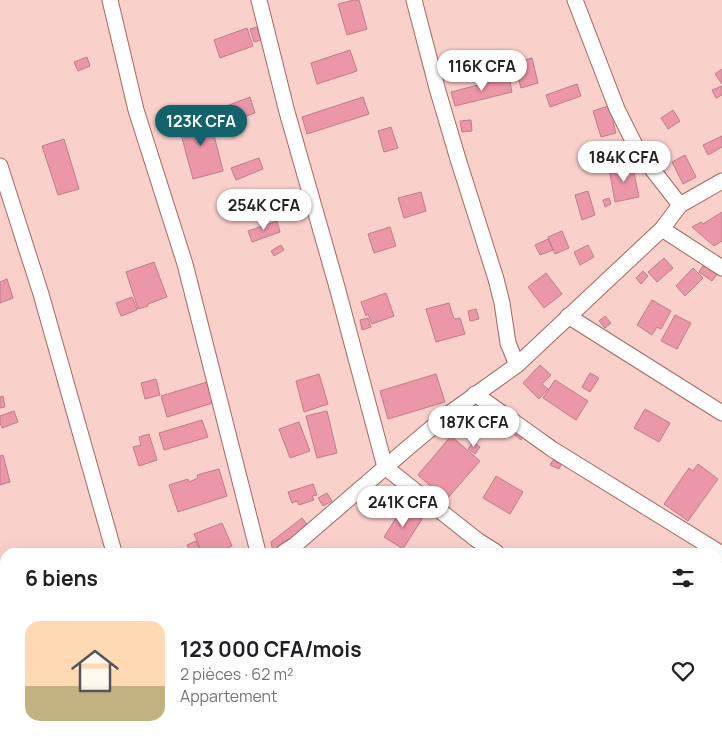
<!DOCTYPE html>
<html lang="fr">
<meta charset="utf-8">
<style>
:root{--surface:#fff;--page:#f6f6f6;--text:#202124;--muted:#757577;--accent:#14626b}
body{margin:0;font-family:Manrope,sans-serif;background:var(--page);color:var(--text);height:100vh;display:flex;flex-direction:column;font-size:19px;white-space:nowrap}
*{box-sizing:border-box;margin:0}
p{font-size:16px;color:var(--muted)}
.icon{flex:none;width:28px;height:28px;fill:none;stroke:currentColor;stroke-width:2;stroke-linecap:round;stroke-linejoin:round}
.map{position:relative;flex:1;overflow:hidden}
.panel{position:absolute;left:0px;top:548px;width:722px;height:196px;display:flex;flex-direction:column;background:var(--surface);border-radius:15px 15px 0 0;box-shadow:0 5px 20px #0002}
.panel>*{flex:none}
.price{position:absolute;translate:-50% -42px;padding:0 11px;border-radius:18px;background:#fff;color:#222;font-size:16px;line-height:32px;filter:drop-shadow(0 1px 2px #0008)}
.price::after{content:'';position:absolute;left:50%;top:30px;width:15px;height:11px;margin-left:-8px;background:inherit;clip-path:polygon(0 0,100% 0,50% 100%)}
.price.active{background:var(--accent);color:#fff}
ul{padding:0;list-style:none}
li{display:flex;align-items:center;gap:15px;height:125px;padding:0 25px}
li span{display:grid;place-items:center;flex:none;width:140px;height:100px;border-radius:15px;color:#555}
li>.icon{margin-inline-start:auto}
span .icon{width:60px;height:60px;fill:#fffc;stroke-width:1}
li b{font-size:21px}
h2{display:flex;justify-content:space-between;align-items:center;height:60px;padding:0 25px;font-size:21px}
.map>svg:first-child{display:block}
.building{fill:#ec97a8;stroke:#bc7e8a}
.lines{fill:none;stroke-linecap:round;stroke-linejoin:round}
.street-casing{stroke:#a36760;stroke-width:17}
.street{stroke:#fff;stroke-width:15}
</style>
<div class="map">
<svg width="722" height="743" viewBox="0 0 722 743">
<rect width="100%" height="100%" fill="#fad0cb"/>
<!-- building -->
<g class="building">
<polygon points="354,0 359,0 367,29 347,35 338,4"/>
<polygon points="257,27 261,40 254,42 250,29"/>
<polygon points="247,28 253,46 220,58 214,40"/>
<polygon points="350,50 357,71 317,84 311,63"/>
<polygon points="87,57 90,66 78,71 74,62"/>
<polygon points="532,58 538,83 521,88 514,63"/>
<polygon points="722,69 722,84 715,74"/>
<polygon points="509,77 512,92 455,106 451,92"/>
<polygon points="577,84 581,96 550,107 546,95"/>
<polygon points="722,86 722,95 716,98 712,90"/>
<polygon points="250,97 255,113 230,122 224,107"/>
<polygon points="363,97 369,114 307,134 302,117"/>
<polygon points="614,104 618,120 613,122 616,133 601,137 593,111"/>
<polygon points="673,110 680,121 668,129 661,118"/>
<polygon points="209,115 223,171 193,179 178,123"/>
<polygon points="471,120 472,131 462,132 460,121"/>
<polygon points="391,127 398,148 384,152 378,131"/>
<polygon points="722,136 722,147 708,155 703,145"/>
<polygon points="64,139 79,189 58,195 42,146"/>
<polygon points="685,155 696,177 683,184 672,162"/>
<polygon points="259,158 263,169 236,180 231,168"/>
<polygon points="632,163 639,197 615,202 609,168"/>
<polygon points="588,191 595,215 582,220 575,195"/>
<polygon points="421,192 426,211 404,218 398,198"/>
<polygon points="609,198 611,204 605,207 603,200"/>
<polygon points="722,212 722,241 714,246 692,227 701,222 703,224"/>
<polygon points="277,221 280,232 252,242 248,231"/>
<polygon points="390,227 396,246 374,253 368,234"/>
<polygon points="562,231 569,248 555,254 548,237"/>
<polygon points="548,239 553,250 540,255 535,245"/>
<polygon points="281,245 284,250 274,256 271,251"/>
<polygon points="588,245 594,257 580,265 574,252"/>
<polygon points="664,258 673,268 657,282 648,272"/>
<polygon points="707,260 721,269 712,281 699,272"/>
<polygon points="154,262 167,297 148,304 148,306 138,309 126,272"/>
<polygon points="693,268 703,278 685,296 676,286"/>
<polygon points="643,271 648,276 641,284 636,278"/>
<polygon points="546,273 562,294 544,308 528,287"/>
<polygon points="7,279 13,298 0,303 0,282"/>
<polygon points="386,293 394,316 372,324 368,314 366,316 361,302"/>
<polygon points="132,297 137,310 121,316 116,303"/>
<polygon points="652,300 671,311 661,329 657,327 652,335 637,325"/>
<polygon points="449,303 454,319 460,318 465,334 436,342 426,309"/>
<polygon points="476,309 479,319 470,321 468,311"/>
<polygon points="675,315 691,323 677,349 661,341"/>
<polygon points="605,316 611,323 605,328 599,321"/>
<polygon points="368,318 371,327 362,330 360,320"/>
<polygon points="540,365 551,375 542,384 548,389 539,399 523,383"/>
<polygon points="590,373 599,378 590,392 582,387"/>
<polygon points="319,374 328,404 304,412 296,381"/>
<polygon points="436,374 445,402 388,419 380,391"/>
<polygon points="156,379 160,395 145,399 141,383"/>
<polygon points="555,380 588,401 576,420 543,398"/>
<polygon points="207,382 213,403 167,417 161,396"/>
<polygon points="3,396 5,407 0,408 0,397"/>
<polygon points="645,409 670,423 659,442 634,428"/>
<polygon points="14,411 18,422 2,428 0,423 0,416"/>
<polygon points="327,411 337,453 317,458 306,416"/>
<polygon points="202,420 208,437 164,450 159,433"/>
<polygon points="513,421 527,432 521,440 507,429"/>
<polygon points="299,422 310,451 290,458 279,429"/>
<polygon points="149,434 157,460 139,466 133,447 141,445 139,437"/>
<polygon points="451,436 480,461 446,500 418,475"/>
<polygon points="473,442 480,447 475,454 468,449"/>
<polygon points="3,455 10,482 0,485 0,456"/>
<polygon points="553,460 561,465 559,469 550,465"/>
<polygon points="698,464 718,479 688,521 664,504 689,468 693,471"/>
<polygon points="219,469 227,496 178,512 169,485 188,479 189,482 198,478 197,475"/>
<polygon points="496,476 523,492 510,514 483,498"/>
<polygon points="313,484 317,495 312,496 314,500 299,505 297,501 292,503 288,492"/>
<polygon points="327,493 332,501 323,506 318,498"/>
<polygon points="382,503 389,509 385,514 378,508"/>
<polygon points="403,507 422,519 403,549 384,537"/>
<polygon points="302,518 310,528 278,552 273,552 271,542"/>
<polygon points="222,523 232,546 217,552 202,552 194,534"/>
<polygon points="196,541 201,552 190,552 187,545"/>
<polygon points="718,697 722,699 722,709 719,713 718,712"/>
<polygon points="722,714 722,743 703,743 697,739 718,739 718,719"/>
<polygon points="168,739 191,739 188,743 165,743"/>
<polygon points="243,739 268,739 265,743 250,743"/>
<polygon points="451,739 460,739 465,742 464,743 449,743"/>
</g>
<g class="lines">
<!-- street casing -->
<g class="street-casing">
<g id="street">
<polyline points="110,0 136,110 185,264 258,552"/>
<polyline points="259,0 287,112 337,287 385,467 477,540 496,552"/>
<polyline points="414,0 437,88 458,159 496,279 502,303 508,343 517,365"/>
<polyline points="575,0 617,109 638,151 680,205"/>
<polyline points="0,166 41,294 114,552"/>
<polyline points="662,229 722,268"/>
<polyline points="568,316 722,413"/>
<polyline points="475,394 552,449 722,554"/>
<polyline points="284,552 295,545 410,446 447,415 517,365 662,229 680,205 722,181"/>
<polyline points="718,690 722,693"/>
<polyline points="90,739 101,743"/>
<polyline points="351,739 358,743"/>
<polyline points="572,739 578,743"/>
<polyline points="46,743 50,739"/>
</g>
</g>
<!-- street -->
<use href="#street" class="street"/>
</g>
</svg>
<b class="price" style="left:482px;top:92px">116K CFA</b>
<b class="price active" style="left:201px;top:147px">123K CFA</b>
<b class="price" style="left:624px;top:183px">184K CFA</b>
<b class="price" style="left:264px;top:231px">254K CFA</b>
<b class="price" style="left:474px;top:448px">187K CFA</b>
<b class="price" style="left:403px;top:528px">241K CFA</b>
<section class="panel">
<h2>6 biens<svg class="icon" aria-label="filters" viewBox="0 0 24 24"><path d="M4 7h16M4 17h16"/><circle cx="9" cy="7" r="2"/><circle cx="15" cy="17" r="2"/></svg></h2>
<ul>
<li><span style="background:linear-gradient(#ffd9b3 65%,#c2b280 0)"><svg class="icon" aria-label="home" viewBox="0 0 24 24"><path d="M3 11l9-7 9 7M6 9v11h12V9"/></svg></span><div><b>123 000 CFA/mois</b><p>2 pièces · 62 m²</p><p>Appartement</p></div><svg class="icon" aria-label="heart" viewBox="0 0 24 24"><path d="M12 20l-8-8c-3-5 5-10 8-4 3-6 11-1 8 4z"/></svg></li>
</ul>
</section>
</div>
